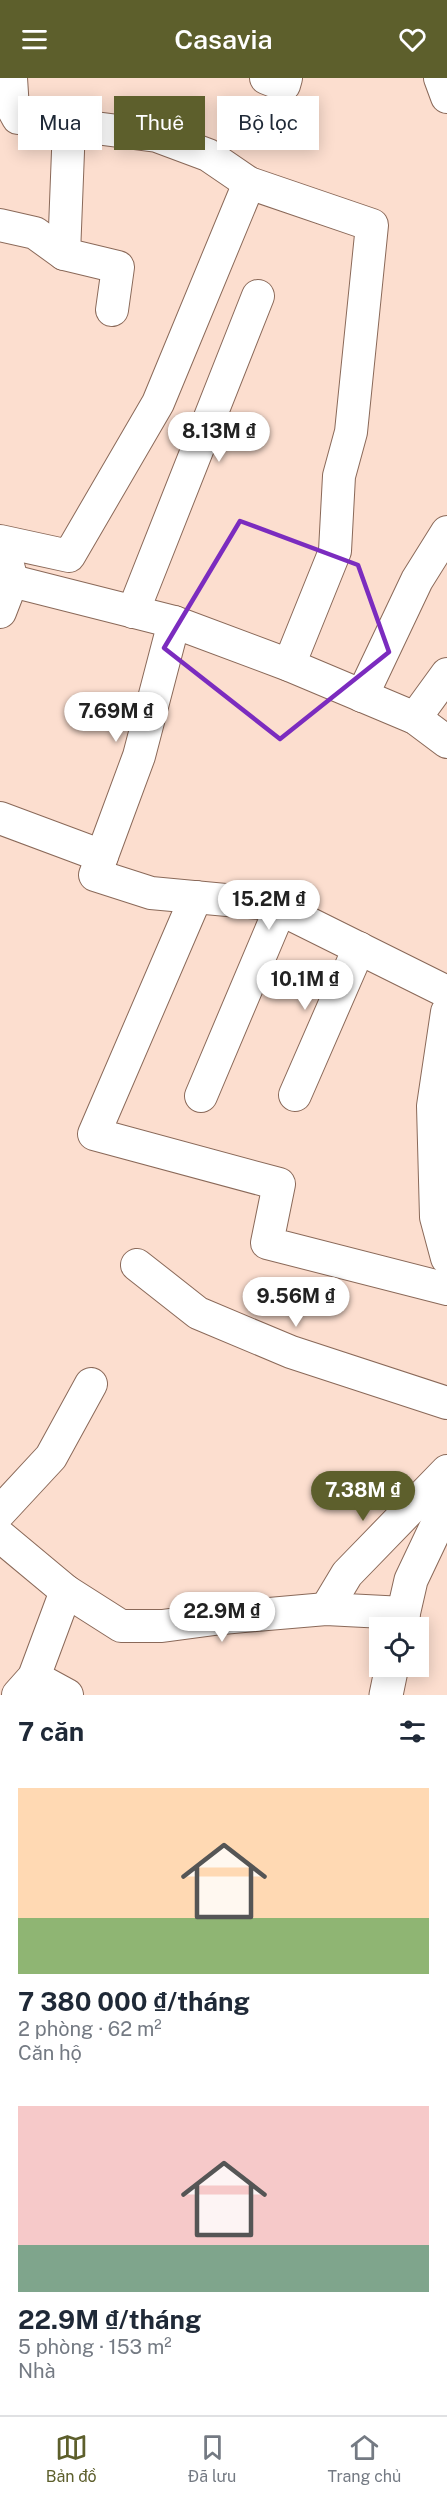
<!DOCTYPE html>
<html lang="vi">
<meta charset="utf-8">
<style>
:root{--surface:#fff;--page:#f6f6f7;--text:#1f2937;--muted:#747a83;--line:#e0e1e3;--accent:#5d5f2c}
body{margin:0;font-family:"Public Sans",sans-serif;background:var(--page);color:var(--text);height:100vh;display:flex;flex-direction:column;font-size:22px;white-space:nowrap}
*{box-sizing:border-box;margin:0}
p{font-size:20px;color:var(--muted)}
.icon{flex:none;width:33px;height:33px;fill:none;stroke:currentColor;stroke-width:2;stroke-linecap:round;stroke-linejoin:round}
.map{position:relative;height:1617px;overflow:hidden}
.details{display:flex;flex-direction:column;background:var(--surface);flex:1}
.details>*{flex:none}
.guide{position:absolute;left:18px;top:18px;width:411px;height:54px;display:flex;gap:12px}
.controls{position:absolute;left:369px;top:1539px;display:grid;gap:12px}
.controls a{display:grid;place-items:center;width:60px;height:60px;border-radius:0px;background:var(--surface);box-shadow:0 3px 15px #0003;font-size:30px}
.price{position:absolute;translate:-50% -51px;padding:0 14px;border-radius:21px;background:#fff;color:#222;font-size:20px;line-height:39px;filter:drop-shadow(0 2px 3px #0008)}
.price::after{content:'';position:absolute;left:50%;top:36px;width:18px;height:14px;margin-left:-9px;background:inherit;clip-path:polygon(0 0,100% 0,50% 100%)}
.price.current{background:var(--accent);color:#fff}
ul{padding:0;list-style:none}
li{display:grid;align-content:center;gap:12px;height:318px;padding:0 18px}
li span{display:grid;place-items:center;height:186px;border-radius:0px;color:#555}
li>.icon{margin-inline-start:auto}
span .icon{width:108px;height:108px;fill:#fffc;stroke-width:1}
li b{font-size:26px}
h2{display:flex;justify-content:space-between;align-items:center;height:72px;padding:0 18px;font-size:26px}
.pill{padding:0 21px;border-radius:0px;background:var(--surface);box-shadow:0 3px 15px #0003;font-size:21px;line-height:54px}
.pill.current{background:var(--accent);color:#fff}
header{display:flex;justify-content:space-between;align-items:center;height:78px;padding:0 18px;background:var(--accent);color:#fff;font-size:27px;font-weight:600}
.tabs{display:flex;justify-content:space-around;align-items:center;height:84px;border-top:2px solid var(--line);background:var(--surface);font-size:16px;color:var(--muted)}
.tabs a{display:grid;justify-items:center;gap:3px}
.tabs .current{color:var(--accent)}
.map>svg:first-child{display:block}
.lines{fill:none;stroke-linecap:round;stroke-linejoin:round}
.minor-casing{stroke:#8a6959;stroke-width:34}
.major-casing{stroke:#8a6959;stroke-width:35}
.minor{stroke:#fff;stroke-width:32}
.major{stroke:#fff;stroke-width:33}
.marked{fill:none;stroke:#7b2cbf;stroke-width:4.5;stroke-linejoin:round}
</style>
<header><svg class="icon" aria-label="menu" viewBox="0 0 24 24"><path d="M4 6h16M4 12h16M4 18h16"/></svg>Casavia<svg class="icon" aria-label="heart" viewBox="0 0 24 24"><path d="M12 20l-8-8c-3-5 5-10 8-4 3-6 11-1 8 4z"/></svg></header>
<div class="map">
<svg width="447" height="1617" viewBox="0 0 447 1617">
<rect width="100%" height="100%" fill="#fcdecf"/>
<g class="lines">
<!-- minor casing -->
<g class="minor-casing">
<g id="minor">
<polyline points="11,0 13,31 18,40 157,58 208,77 249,105 372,147 351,354 339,398 335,473 289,587"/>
<polyline points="266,0 284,7 286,0"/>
<polyline points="440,0 447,19"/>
<polyline points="0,147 35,155 64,176 118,189 112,232"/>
<polyline points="64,176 69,48"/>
<polyline points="0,463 69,478 158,325 249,105"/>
<polyline points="12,503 174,544 289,587 415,640 447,664"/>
<polyline points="0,534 12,503 7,483"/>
<polyline points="133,534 258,218"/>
<polyline points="174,544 139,678 95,797 151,815 270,826 447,914"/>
<polyline points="362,618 417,502 447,454"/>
<polyline points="415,640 447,596"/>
<polyline points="0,740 102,778"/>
<polyline points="196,819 94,1056 279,1106 267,1165 447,1211"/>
<polyline points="447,934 433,1028 436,1139 447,1180"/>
<polyline points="295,1017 359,870"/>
<polyline points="201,1018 280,831"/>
<polyline points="137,1187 198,1235 291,1274 447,1325"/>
<polyline points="0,1434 51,1379 91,1306"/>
<polyline points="0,1458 66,1513 121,1548 162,1548 222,1540 326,1531 404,1535"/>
<polyline points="326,1531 347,1496 447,1393"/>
<polyline points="34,1599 67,1617"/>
<polyline points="18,1617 34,1599 66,1513"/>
</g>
</g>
<!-- major casing -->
<g class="major-casing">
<g id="major">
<polyline points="400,1550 411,1502 447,1426"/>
<polyline points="386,1617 392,1588"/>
</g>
</g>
<!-- minor -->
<use href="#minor" class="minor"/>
<!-- major -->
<use href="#major" class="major"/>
</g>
<!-- marked area -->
<path class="marked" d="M240,443L358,487L389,574L280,661L164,570Z"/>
</svg>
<div class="controls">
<a><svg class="icon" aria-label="locate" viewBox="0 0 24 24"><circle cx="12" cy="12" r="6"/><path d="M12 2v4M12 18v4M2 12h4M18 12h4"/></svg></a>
</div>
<b class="price" style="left:219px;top:385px">8.13M ₫</b>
<b class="price" style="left:116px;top:665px">7.69M ₫</b>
<b class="price" style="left:269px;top:853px">15.2M ₫</b>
<b class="price" style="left:305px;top:933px">10.1M ₫</b>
<b class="price" style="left:296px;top:1250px">9.56M ₫</b>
<b class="price current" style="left:363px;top:1444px">7.38M ₫</b>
<b class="price" style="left:222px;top:1565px">22.9M ₫</b>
<div class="guide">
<a class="pill">Mua</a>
<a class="pill current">Thuê</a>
<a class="pill">Bộ lọc</a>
</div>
</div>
<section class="details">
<h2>7 căn<svg class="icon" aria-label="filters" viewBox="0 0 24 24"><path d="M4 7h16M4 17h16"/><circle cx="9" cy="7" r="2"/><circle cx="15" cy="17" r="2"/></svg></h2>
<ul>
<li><span style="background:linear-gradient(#ffd9b3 70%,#8fb573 0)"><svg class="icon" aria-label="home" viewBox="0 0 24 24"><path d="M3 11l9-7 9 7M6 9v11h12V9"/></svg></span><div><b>7 380 000 ₫/tháng</b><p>2 phòng · 62 m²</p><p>Căn hộ</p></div></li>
<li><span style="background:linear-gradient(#f6c9c9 75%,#7fa58c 0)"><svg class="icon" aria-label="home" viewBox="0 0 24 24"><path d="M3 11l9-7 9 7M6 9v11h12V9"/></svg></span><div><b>22.9M ₫/tháng</b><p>5 phòng · 153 m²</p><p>Nhà</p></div></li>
</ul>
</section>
<nav class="tabs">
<a class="current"><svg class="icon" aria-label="map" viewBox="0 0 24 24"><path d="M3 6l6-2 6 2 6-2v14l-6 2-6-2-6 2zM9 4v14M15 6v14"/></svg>Bản đồ</a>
<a><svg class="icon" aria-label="saved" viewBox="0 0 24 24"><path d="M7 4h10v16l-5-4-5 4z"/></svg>Đã lưu</a>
<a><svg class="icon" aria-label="home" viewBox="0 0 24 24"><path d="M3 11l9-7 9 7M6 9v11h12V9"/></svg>Trang chủ</a>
</nav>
